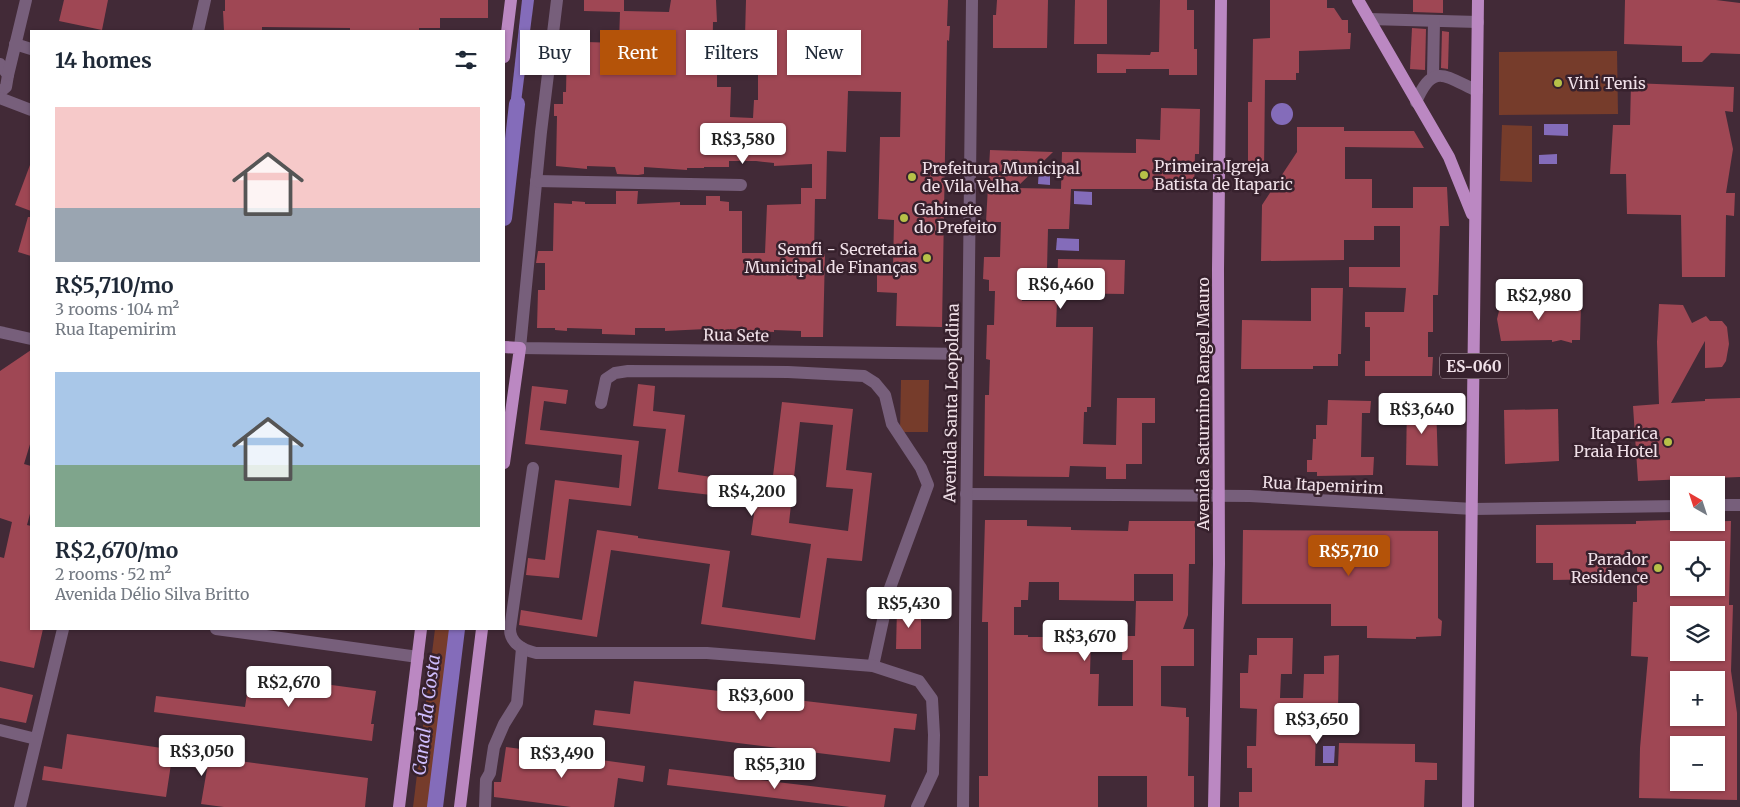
<!DOCTYPE html>
<meta charset="utf-8">
<style>
:root{--surface:#fff;--page:#f6f6f7;--text:#1f2937;--muted:#747a83;--accent:#b45309}
body{margin:0;font-family:Merriweather,serif;background:var(--page);color:var(--text);height:100vh;display:flex;flex-direction:column;font-size:19px;white-space:nowrap}
*{box-sizing:border-box;margin:0}
p{font-size:16px;color:var(--muted)}
.icon{flex:none;width:28px;height:28px;fill:none;stroke:currentColor;stroke-width:2;stroke-linecap:round;stroke-linejoin:round}
.map{position:relative;flex:1;overflow:hidden}
.side{position:absolute;left:30px;top:30px;width:475px;height:600px;display:flex;flex-direction:column;background:var(--surface);border-radius:0px;box-shadow:0 1px 4px #0004}
.side>*{flex:none}
.hud{position:absolute;left:520px;top:30px;width:475px;height:45px;display:flex;gap:10px}
.needle{width:32px;rotate:321deg}
.controls{position:absolute;left:1670px;top:476px;display:grid;gap:10px}
.controls a{display:grid;place-items:center;width:55px;height:55px;border-radius:0px;background:var(--surface);box-shadow:0 1px 4px #0004;font-size:25px}
.price{position:absolute;translate:-50% -42px;padding:0 11px;border-radius:5px;background:#fff;color:#222;font-size:16px;line-height:32px;filter:drop-shadow(0 1px 2px #0008)}
.price::after{content:'';position:absolute;left:50%;top:30px;width:15px;height:11px;margin-left:-8px;background:inherit;clip-path:polygon(0 0,100% 0,50% 100%)}
.price.active{background:var(--accent);color:#fff}
ul{padding:0;list-style:none}
li{display:grid;align-content:center;gap:10px;height:265px;padding:0 25px}
li span{display:grid;place-items:center;height:155px;border-radius:0px;color:#555}
li>.icon{margin-inline-start:auto}
span .icon{width:90px;height:90px;fill:#fffc;stroke-width:1}
li b{font-size:21px}
h2{display:flex;justify-content:space-between;align-items:center;height:60px;padding:0 25px;font-size:21px}
.tag{padding:0 18px;border-radius:0px;background:var(--surface);box-shadow:0 1px 4px #0004;font-size:18px;line-height:45px}
.tag.active{background:var(--accent);color:#fff}
.map>svg:first-child{display:block}
.green{fill:#763c2b}
.water{fill:#846cba}
.lines{fill:none;stroke-linecap:round;stroke-linejoin:round}
.canal{stroke:#846cba;stroke-width:16}
.building{fill:#9f4754;fill-rule:evenodd}
.minor{stroke:#775f7b;stroke-width:12}
.major{stroke:#bb88c2;stroke-width:12}
.poi-dot{fill:#b7c148;stroke:#37212d;stroke-width:2}
.labels{text-anchor:middle;dominant-baseline:central;stroke-width:5;stroke-linejoin:round;paint-order:stroke}
.shield{fill:#37212d;stroke:#b8a7b0;stroke-width:1}
.shield-label{font-size:15px;font-weight:bold;fill:#f0e0e8}
.poi-label{font-size:16px;fill:#f0e0e8;stroke:#37212d;text-anchor:start}
.street-label{font-size:16px;fill:#f0e0e8;stroke:#37212d}
.water-label{font-size:18px;font-style:italic;fill:#cdbcfb;stroke:#37212d}
</style>
<div class="map">
<svg width="1740" height="807" viewBox="0 0 1740 807">
<rect width="100%" height="100%" fill="#422a37"/>
<!-- green -->
<g class="green">
<polygon points="1617,51 1618,114 1499,115 1499,52"/>
<polygon points="1502,125 1532,126 1532,182 1500,181"/>
<polygon points="901,380 929,380 928,432 900,432"/>
<polygon points="435,629 461,629 437,807 413,807"/>
</g>
<!-- water -->
<g class="water">
<polygon points="522,0 534,0 518,126 508,125"/>
<circle cx="1282" cy="114" r="11"/>
<polygon points="1544,124 1568,124 1568,136 1544,135"/>
<polygon points="1557,154 1557,164 1539,164 1539,155"/>
<polygon points="1039,167 1050,167 1050,185 1038,184"/>
<polygon points="1074,191 1092,192 1092,205 1074,204"/>
<polygon points="1057,238 1079,239 1079,251 1056,250"/>
<polygon points="1323,746 1335,746 1334,763 1323,763"/>
</g>
<g class="lines">
<!-- canal -->
<g class="canal">
<polyline points="504,218 517,104"/>
<polyline points="435,807 457,629"/>
</g>
</g>
<!-- building -->
<g class="building">
<polygon points="64,0 108,0 102,30 59,21"/>
<polygon points="225,0 488,0 488,18 440,18 440,28 419,28 419,31 350,31 350,28 262,27 262,31 224,31 223,11 225,11"/>
<polygon points="584,0 624,0 624,11 669,12 671,0 716,0 717,22 713,22 712,75 717,75 717,87 731,87 730,117 753,118 754,100 758,100 758,73 744,73 746,0 948,0 947,26 950,26 949,41 947,40 942,327 896,326 897,293 877,292 877,270 893,270 894,220 878,219 880,137 900,137 901,92 848,91 846,152 827,151 826,199 815,199 814,254 825,254 823,337 801,337 801,331 774,330 774,332 730,329 730,336 706,336 706,329 665,331 665,328 635,328 635,335 602,334 602,329 567,328 567,331 555,330 555,328 537,328 538,290 545,290 545,263 536,263 538,251 553,251 554,203 572,204 572,201 585,202 585,204 616,204 616,191 638,191 637,204 680,202 680,205 706,205 706,196 720,196 720,201 729,202 729,211 742,211 742,253 765,253 767,205 801,204 801,188 812,188 812,164 774,166 774,163 756,161 729,161 729,167 704,167 704,168 687,168 687,170 644,167 644,174 638,175 617,174 615,167 587,166 587,169 556,166 557,116 554,116 554,104 563,104 563,92 566,92 567,44 585,44 586,42 619,43 620,12 584,11"/>
<polygon points="997,0 1048,0 1047,48 993,48 993,15 996,15"/>
<polygon points="1075,0 1107,0 1107,44 1074,44"/>
<polygon points="1160,0 1187,0 1187,10 1194,10 1194,49 1197,49 1197,75 1169,75 1169,69 1126,69 1126,73 1097,73 1097,54 1150,55 1151,52 1159,52"/>
<polygon points="1270,0 1327,0 1327,8 1334,8 1342,20 1348,20 1348,33 1351,33 1350,49 1299,51 1299,73 1296,73 1296,80 1265,80 1264,170 1248,170 1248,102 1252,102 1253,39 1270,38"/>
<polygon points="1413,0 1443,0 1443,13 1413,12"/>
<polygon points="1625,0 1716,0 1740,3 1740,54 1711,53 1702,62 1682,62 1682,46 1624,44"/>
<polygon points="1412,28 1426,29 1425,70 1410,69"/>
<polygon points="1442,31 1449,32 1448,69 1441,68"/>
<polygon points="1631,83 1734,87 1733,112 1725,111 1733,149 1726,193 1735,193 1734,216 1726,215 1725,277 1682,277 1681,215 1627,214 1626,174 1610,174 1613,125 1630,125"/>
<polygon points="1161,108 1200,109 1199,154 1195,154 1194,189 1071,189 1069,229 1048,229 1047,269 1023,269 1022,301 1057,301 1056,327 1093,327 1091,407 1087,407 1087,412 1084,412 1083,444 1116,445 1117,398 1155,398 1155,423 1142,423 1142,464 1126,464 1126,479 1106,479 1106,467 1070,466 1069,477 984,476 985,395 989,395 990,360 986,359 987,325 994,325 995,291 989,291 989,280 983,279 984,257 1000,257 1001,222 986,222 990,150 1053,152 1016,188 1067,189 1061,189 1062,152 1136,153 1136,139 1160,140"/>
<polygon points="1297,127 1344,127 1344,131 1414,131 1424,148 1345,147 1345,179 1372,179 1372,208 1413,208 1413,187 1447,187 1449,226 1440,226 1438,295 1433,295 1433,332 1428,332 1428,357 1433,357 1432,376 1365,376 1365,361 1370,361 1370,327 1365,327 1365,312 1404,312 1406,288 1349,287 1349,267 1400,267 1400,226 1374,226 1374,240 1344,240 1344,260 1261,261 1262,205 1297,152"/>
<polygon points="30,165 31,165 31,211 15,205"/>
<polygon points="28,217 31,217 31,256 18,252"/>
<polygon points="1058,259 1125,260 1124,294 1057,293"/>
<polygon points="1311,288 1343,288 1341,354 1338,354 1338,366 1313,366 1313,369 1241,369 1242,320 1311,321"/>
<polygon points="1502,299 1553,302 1553,300 1563,302 1573,300 1573,303 1581,303 1580,340 1572,340 1572,343 1561,340 1552,342 1552,340 1501,341 1497,319"/>
<polygon points="1659,304 1683,305 1692,323 1706,316 1710,321 1722,321 1727,327 1729,344 1726,361 1722,367 1705,368 1705,341 1671,403 1705,401 1705,399 1740,398 1740,477 1638,481 1633,406 1659,404 1657,342"/>
<polygon points="31,350 31,441 24,464 31,466 31,510 27,525 31,526 31,629 43,629 34,668 0,661 0,557 4,558 12,522 0,518 0,371"/>
<path d="M638,384L655,386L653,411L685,415L678,472L731,480L772,484L782,402L853,409L846,470L872,473L862,561L827,558L815,640L701,624L710,564L611,550L597,637L519,625L521,610L582,620L597,530L638,536V538L730,551L722,607L800,618L811,544L751,535L756,500L658,489L666,429L633,426ZM800,422L833,425L826,487L853,489L848,531L789,523Z"/>
<polygon points="532,386 568,390 566,404 544,401 540,430 639,441 631,506 569,499 559,578 526,575 528,558 545,560 555,480 619,488 622,455 525,444"/>
<polygon points="1328,400 1371,401 1370,413 1362,413 1361,457 1374,457 1373,475 1317,476 1317,472 1307,472 1307,460 1312,460 1313,439 1316,439 1316,425 1327,425"/>
<polygon points="1407,402 1436,403 1438,466 1406,465"/>
<polygon points="1558,409 1559,461 1505,464 1504,410"/>
<path d="M985,520H1027V526L1071,527V530L1128,531L1129,521H1195V564H1189L1188,615L1183,629H1194V666H1161V706L1186,708V717H1189L1188,776H1194V807H1147V776H1098V807H979V776H988V622H982ZM1134,574H1173V601H1136L1135,636H1123L1122,660H1133V706H1098L1099,674H1090L1091,637H1028V635H1014V607H1021V600H1028L1029,582H1059V600L1134,601Z"/>
<path d="M1671,520V522L1731,521L1729,605H1733L1731,671L1737,713V800L1639,798L1640,748L1648,657L1631,656L1633,602H1637V561L1612,562V579L1553,580V563H1536V525L1636,524V521ZM1679,550H1716V588H1679ZM1679,615H1716V652H1679ZM1679,680H1716V718H1679ZM1679,739L1716,740V782H1679Z"/>
<polygon points="1243,530 1438,531 1438,618 1442,621 1441,636 1416,637 1416,639 1367,638 1367,626 1331,626 1331,604 1242,604"/>
<polygon points="897,608 921,608 921,649 896,649"/>
<polygon points="1257,638 1293,638 1292,674 1281,674 1280,698 1303,698 1304,674 1324,674 1324,656 1339,655 1338,710 1326,710 1325,724 1316,724 1315,766 1338,766 1339,743 1415,744 1415,762 1437,763 1437,780 1425,780 1424,807 1239,807 1239,792 1252,792 1252,768 1247,768 1247,746 1256,746 1257,709 1240,708 1240,673 1248,673 1249,655 1257,655"/>
<polygon points="250,674 376,691 371,724 374,724 372,741 154,712 156,696 245,707"/>
<polygon points="634,681 917,714 915,730 894,728 890,762 593,725 595,710 630,714"/>
<polygon points="0,687 33,695 26,723 0,718"/>
<polygon points="67,734 209,755 209,757 368,778 365,807 224,807 201,804 207,769 171,764 166,797 42,780 44,766 62,769"/>
<polygon points="506,747 645,766 643,782 618,778 614,807 571,807 494,797 494,782 501,782"/>
<polygon points="669,769 886,795 884,807 850,807 667,785"/>
</g>
<g class="lines">
<!-- minor -->
<g class="minor">
<polyline points="557,0 541,132 520,348 968,354"/>
<polyline points="1369,19 1478,22"/>
<polyline points="198,31 205,0"/>
<polyline points="15,44 31,49"/>
<polyline points="0,64 8,75 6,87 0,92"/>
<polyline points="8,75 26,0"/>
<polyline points="1433,76 1434,21"/>
<polyline points="0,98 31,110"/>
<path d="M1416,102C1433,62 1445,76 1477,91"/>
<polyline points="536,181 741,185"/>
<polyline points="0,332 31,339"/>
<polyline points="601,403 606,379 615,373 628,371 788,372 864,376 875,383 885,395 892,424 921,468 928,485 890,588 873,666"/>
<path d="M533,468L510,629C510,643 523,650 536,653H707L873,666L919,681L932,699L934,735L933,773L917,807"/>
<polyline points="966,494 1250,496 1473,509 1679,506"/>
<polyline points="1716,505 1740,505"/>
<polyline points="216,629 418,657"/>
<polyline points="0,730 36,739"/>
<polyline points="20,807 63,629"/>
<polyline points="485,807 486,780 490,773 494,747 504,724 517,703 522,648"/>
<polyline points="963,807 972,0"/>
</g>
<!-- major -->
<g class="major">
<polyline points="1358,0 1449,157 1472,214"/>
<polyline points="504,57 511,0"/>
<polyline points="504,347 520,348 504,463"/>
<polyline points="399,807 421,629"/>
<polyline points="460,807 482,629"/>
<polyline points="1214,807 1219,564 1218,270 1221,0"/>
<polyline points="1468,807 1478,0"/>
</g>
</g>
<!-- markers -->
<g class="poi-dot">
<circle cx="1558" cy="83" r="5"/>
<circle cx="1144" cy="175" r="5"/>
<circle cx="912" cy="177" r="5"/>
<circle cx="904" cy="218" r="5"/>
<circle cx="927" cy="258" r="5"/>
<circle cx="1668" cy="442" r="5"/>
<circle cx="1658" cy="568" r="5"/>
</g>
<g class="labels">
<!-- shield labels -->
<rect class="shield" x="1440" y="353.5" width="68" height="25" rx="4"/>
<g class="shield-label">
<text x="1474" y="366">ES-060</text>
</g>
<!-- poi labels -->
<g class="poi-label">
<text x="1568" y="83">Vini Tenis</text>
<text x="1154" y="166">Primeira Igreja<tspan x="1154" dy="18">Batista de Itaparic</tspan></text>
<text x="922" y="168">Prefeitura Municipal<tspan x="922" dy="18">de Vila Velha</tspan></text>
<text x="914" y="209">Gabinete<tspan x="914" dy="18">do Prefeito</tspan></text>
<text x="917" y="249" text-anchor="end">Semfi - Secretaria<tspan x="917" dy="18">Municipal de Finanças</tspan></text>
<text x="1658" y="433" text-anchor="end">Itaparica<tspan x="1658" dy="18">Praia Hotel</tspan></text>
<text x="1648" y="559" text-anchor="end">Parador<tspan x="1648" dy="18">Residence</tspan></text>
</g>
<!-- street labels -->
<g class="street-label">
<text transform="translate(736 335) rotate(1)">Rua Sete</text>
<text transform="translate(951 403) rotate(-89)">Avenida Santa Leopoldina</text>
<text transform="translate(1203 404) rotate(-90)">Avenida Saturnino Rangel Mauro</text>
<text transform="translate(1323 485) rotate(3)">Rua Itapemirim</text>
</g>
<!-- water labels -->
<g class="water-label">
<text transform="translate(426 715) rotate(-83)">Canal da Costa</text>
</g>
</g>
</svg>
<div class="controls">
<a><svg class="needle" viewBox="-14 -14 28 28"><path d="M0-13l5 13h-10z" fill="#e53935"/><path d="M0 13l5-13h-10z" fill="#747a83"/></svg></a>
<a><svg class="icon" aria-label="locate" viewBox="0 0 24 24"><circle cx="12" cy="12" r="6"/><path d="M12 2v4M12 18v4M2 12h4M18 12h4"/></svg></a>
<a><svg class="icon" aria-label="layers" viewBox="0 0 24 24"><path d="M12 4l9 5-9 5-9-5zM3 14l9 5 9-5"/></svg></a>
<a>+</a>
<a>−</a>
</div>
<b class="price" style="left:743px;top:165px">R$3,580</b>
<b class="price" style="left:1061px;top:310px">R$6,460</b>
<b class="price" style="left:1539px;top:321px">R$2,980</b>
<b class="price" style="left:1422px;top:435px">R$3,640</b>
<b class="price" style="left:752px;top:517px">R$4,200</b>
<b class="price active" style="left:1349px;top:577px">R$5,710</b>
<b class="price" style="left:909px;top:629px">R$5,430</b>
<b class="price" style="left:1085px;top:662px">R$3,670</b>
<b class="price" style="left:289px;top:708px">R$2,670</b>
<b class="price" style="left:761px;top:721px">R$3,600</b>
<b class="price" style="left:1317px;top:745px">R$3,650</b>
<b class="price" style="left:202px;top:777px">R$3,050</b>
<b class="price" style="left:562px;top:779px">R$3,490</b>
<b class="price" style="left:775px;top:790px">R$5,310</b>
<div class="hud">
<a class="tag">Buy</a>
<a class="tag active">Rent</a>
<a class="tag">Filters</a>
<a class="tag">New</a>
</div>
<section class="side">
<h2>14 homes<svg class="icon" aria-label="filters" viewBox="0 0 24 24"><path d="M4 7h16M4 17h16"/><circle cx="9" cy="7" r="2"/><circle cx="15" cy="17" r="2"/></svg></h2>
<ul>
<li><span style="background:linear-gradient(#f6c9c9 65%,#9aa5b1 0)"><svg class="icon" aria-label="home" viewBox="0 0 24 24"><path d="M3 11l9-7 9 7M6 9v11h12V9"/></svg></span><div><b>R$5,710/mo</b><p>3 rooms · 104 m²</p><p>Rua Itapemirim</p></div></li>
<li><span style="background:linear-gradient(#a9c7e8 60%,#7fa58c 0)"><svg class="icon" aria-label="home" viewBox="0 0 24 24"><path d="M3 11l9-7 9 7M6 9v11h12V9"/></svg></span><div><b>R$2,670/mo</b><p>2 rooms · 52 m²</p><p>Avenida Délio Silva Britto</p></div></li>
</ul>
</section>
</div>
